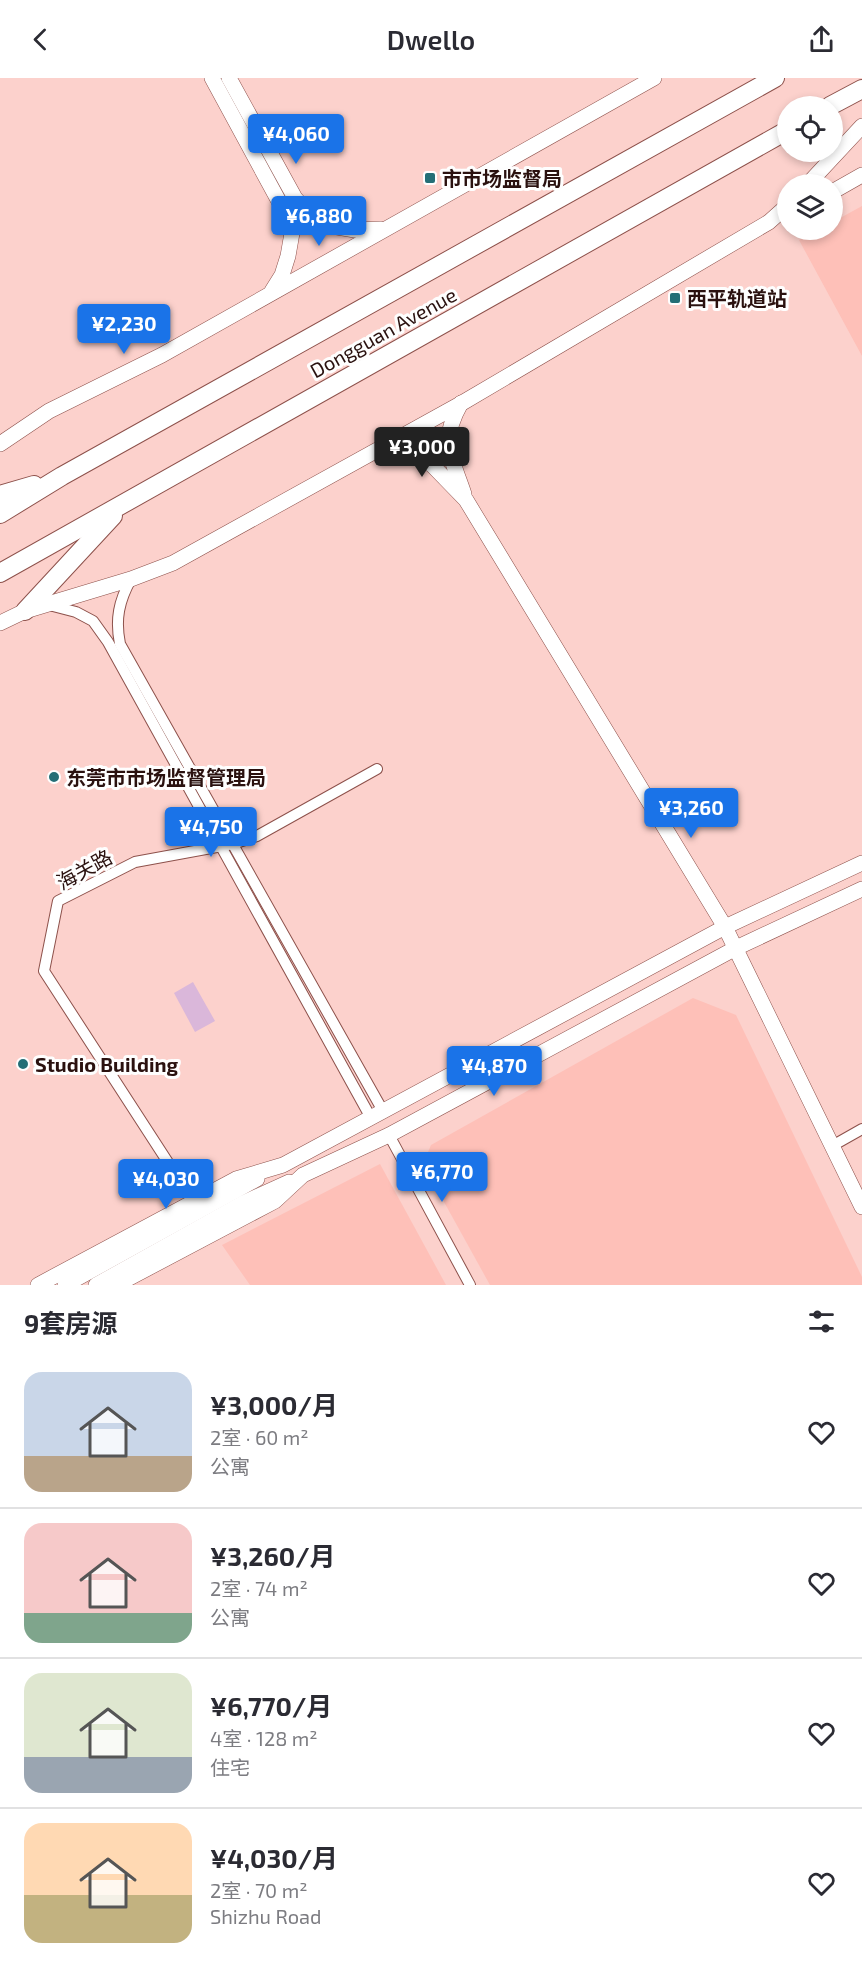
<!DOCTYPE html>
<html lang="zh">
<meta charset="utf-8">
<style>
:root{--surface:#fff;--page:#f2f2f3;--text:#2b2b33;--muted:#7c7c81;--line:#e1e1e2;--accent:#1a73e8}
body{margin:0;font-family:"Exo 2","Noto Sans SC",sans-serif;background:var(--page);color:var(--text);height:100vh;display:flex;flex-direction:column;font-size:22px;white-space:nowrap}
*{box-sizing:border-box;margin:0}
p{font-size:20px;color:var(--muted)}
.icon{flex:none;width:33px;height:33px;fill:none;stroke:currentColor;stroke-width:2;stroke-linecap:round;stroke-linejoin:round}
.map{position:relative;height:1207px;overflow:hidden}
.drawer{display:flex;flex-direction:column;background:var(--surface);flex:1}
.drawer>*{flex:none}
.fabs{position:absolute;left:777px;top:18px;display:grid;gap:12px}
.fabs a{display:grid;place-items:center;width:66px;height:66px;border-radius:50%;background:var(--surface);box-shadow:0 3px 9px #0003;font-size:30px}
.price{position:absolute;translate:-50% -51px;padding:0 14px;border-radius:6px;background:var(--accent);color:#fff;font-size:20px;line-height:39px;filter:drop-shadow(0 2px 3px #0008)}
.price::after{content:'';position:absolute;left:50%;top:36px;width:18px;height:14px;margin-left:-9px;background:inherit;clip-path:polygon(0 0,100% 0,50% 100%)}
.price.selected{background:#222;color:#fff}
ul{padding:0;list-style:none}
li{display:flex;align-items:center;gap:18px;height:150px;padding:0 24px}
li+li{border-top:2px solid var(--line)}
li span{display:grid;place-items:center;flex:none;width:168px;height:120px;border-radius:18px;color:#555}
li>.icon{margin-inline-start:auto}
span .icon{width:72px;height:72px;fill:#fffc;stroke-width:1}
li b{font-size:26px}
h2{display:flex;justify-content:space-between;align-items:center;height:72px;padding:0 24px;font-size:26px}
header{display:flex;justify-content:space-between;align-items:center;height:78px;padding:0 24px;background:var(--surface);font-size:27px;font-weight:600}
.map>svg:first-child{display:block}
.built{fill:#fec0b8}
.green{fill:#dab7da}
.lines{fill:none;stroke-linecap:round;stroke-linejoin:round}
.street-casing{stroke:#8d514b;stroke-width:12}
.secondary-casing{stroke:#8d514b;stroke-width:16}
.primary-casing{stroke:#8d514b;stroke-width:20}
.street{stroke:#fff;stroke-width:10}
.secondary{stroke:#fff;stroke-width:15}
.primary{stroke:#fff;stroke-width:18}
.poi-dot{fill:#246e76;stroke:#fefefe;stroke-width:2}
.labels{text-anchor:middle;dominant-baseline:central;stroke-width:6;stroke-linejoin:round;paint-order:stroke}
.poi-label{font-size:20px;font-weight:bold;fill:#2a110f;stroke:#fefefe;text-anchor:start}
.street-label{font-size:20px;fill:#2a110f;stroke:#fefefe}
</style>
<header><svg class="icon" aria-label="back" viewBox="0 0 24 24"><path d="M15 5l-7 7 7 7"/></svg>Dwello<svg class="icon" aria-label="share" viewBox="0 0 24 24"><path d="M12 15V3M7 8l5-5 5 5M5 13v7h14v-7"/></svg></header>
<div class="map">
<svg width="862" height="1207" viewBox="0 0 862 1207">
<rect width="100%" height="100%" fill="#fcd1cc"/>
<!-- built -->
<g class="built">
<polygon points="862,128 862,278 799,162 818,152 832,152 833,144"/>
<polygon points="693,920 736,937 862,1199 862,1207 490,1207 423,1086 431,1067"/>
<polygon points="380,1086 446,1207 250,1207 222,1167"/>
</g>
<!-- green -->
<polygon class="green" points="193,904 215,943 195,954 174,915"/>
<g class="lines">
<!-- street casing -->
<g class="street-casing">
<g id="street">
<path d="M131,501C119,523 115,541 120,566L383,1033"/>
<polyline points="49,527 76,534 93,543 108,564 371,1040"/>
<polyline points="389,1057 470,1207"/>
<polyline points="832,1068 862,1051"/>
<polyline points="193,1123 44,893 58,823 135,784 233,766 257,758 377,691"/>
</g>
</g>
<!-- secondary casing -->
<g class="secondary-casing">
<g id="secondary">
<polyline points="212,0 282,129 292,155 288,178 282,197 272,213"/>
<polyline points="229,0 295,120 314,141 337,149 355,152 381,151"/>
<polyline points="808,106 862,48"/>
<polyline points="832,114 862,97"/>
<path d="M461,325C439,364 451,377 464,416"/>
<polyline points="0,366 49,333 162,277 654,0"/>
<polyline points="385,368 414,376 432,387 466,422 725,849 862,1129"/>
<polyline points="0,545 25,533 131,501 173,485 462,325 769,144 788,127"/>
<polyline points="38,1207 236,1101 283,1087 725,849 862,785"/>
<polyline points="65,1207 257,1101"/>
<polyline points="96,1207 243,1125 289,1104"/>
<polyline points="116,1207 275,1123 303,1097 389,1057 736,870 862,811"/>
</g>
</g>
<!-- primary casing -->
<g class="primary-casing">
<g id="primary">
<polyline points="830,28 862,11"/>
<polyline points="0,417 34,407"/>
<polyline points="0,436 62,398 775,0"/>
<polyline points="0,495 788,52"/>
<polyline points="25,533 113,438"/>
</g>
</g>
<!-- street -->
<use href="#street" class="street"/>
<!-- secondary -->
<use href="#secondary" class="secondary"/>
<!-- primary -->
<use href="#primary" class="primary"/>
</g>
<!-- markers -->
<g class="poi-dot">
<rect x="424" y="94" width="12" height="12" rx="3"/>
<rect x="669" y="214" width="12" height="12" rx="3"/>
<circle cx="54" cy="699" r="6"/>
<circle cx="23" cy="986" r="6"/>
</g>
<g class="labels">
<!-- poi labels -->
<g class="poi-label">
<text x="442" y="100">市市场监督局</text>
<text x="687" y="220">西平轨道站</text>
<text x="66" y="699">东莞市市场监督管理局</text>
<text x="35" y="986">Studio Building</text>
</g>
<!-- street labels -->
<g class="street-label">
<text transform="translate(383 254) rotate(-29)">Dongguan Avenue</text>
<text transform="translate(84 791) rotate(-29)">海关路</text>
</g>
</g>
</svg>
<div class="fabs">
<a><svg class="icon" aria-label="locate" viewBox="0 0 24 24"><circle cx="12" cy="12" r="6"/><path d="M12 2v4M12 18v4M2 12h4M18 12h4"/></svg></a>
<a><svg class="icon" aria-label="layers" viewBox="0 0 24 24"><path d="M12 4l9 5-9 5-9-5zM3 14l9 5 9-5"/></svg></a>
</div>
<b class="price" style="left:296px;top:87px">¥4,060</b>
<b class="price" style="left:319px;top:169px">¥6,880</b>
<b class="price" style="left:124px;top:277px">¥2,230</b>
<b class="price selected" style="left:422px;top:400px">¥3,000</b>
<b class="price" style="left:691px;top:761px">¥3,260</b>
<b class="price" style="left:211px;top:780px">¥4,750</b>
<b class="price" style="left:494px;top:1019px">¥4,870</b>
<b class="price" style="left:442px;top:1125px">¥6,770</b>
<b class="price" style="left:166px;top:1132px">¥4,030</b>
</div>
<section class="drawer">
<h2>9套房源<svg class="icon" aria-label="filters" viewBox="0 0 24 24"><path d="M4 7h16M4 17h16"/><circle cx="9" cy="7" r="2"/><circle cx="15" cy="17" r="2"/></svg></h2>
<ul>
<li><span style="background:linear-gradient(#c9d6e8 70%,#b9a48a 0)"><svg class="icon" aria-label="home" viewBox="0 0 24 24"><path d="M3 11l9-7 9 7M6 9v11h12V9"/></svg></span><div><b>¥3,000/月</b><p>2室 · 60 m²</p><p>公寓</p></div><svg class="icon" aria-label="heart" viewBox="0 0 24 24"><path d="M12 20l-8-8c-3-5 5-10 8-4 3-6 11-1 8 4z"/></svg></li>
<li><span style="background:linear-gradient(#f6c9c9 75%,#7fa58c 0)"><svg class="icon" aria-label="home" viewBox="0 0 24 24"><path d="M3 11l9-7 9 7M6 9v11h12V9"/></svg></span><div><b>¥3,260/月</b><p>2室 · 74 m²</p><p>公寓</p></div><svg class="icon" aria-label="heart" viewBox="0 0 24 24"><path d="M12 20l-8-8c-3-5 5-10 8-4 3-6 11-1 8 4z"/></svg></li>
<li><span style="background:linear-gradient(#dfe7d0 70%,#9aa5b1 0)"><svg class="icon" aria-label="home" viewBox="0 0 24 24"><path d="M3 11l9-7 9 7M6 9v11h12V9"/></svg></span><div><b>¥6,770/月</b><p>4室 · 128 m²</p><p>住宅</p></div><svg class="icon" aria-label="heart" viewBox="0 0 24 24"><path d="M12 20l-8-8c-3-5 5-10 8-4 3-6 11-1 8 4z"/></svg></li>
<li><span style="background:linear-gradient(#ffd9b3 60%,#c2b280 0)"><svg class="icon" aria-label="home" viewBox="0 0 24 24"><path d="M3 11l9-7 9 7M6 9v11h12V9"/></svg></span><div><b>¥4,030/月</b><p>2室 · 70 m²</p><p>Shizhu Road</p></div><svg class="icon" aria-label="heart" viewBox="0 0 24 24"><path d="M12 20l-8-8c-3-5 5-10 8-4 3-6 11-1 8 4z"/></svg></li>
</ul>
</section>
